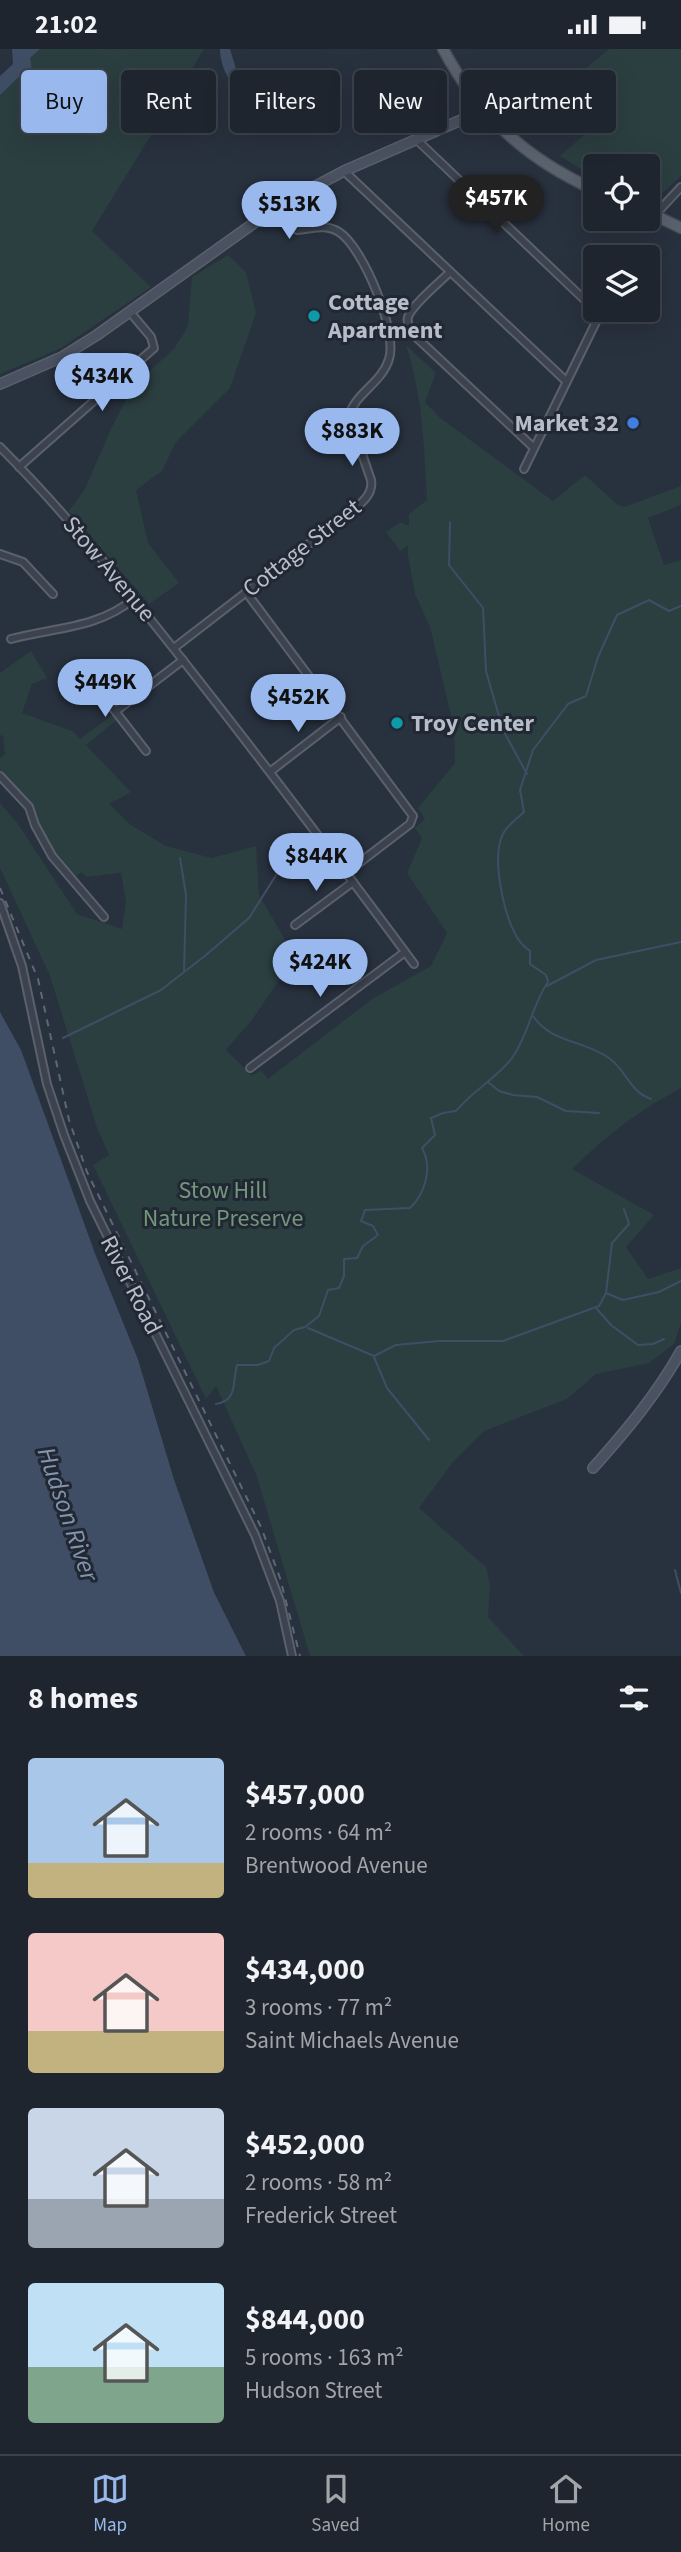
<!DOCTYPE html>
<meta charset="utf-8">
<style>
:root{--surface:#1e252e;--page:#262d36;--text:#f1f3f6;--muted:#a1a5aa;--line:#3c424a;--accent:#98b8ee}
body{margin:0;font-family:"Source Sans 3",sans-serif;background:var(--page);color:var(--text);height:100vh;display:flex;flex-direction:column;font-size:26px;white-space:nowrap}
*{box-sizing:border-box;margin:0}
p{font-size:23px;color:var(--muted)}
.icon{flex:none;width:38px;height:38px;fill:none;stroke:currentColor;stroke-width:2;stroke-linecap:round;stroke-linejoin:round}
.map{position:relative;height:1607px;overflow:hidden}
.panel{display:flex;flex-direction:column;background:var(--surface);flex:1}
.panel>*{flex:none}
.top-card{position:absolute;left:21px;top:21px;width:640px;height:63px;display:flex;gap:14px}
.tools{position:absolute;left:583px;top:105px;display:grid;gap:14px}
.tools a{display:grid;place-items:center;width:77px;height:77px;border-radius:7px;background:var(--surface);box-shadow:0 7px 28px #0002,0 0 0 2px var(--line);font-size:35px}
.price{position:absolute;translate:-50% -60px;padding:0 16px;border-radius:24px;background:var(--accent);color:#111;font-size:23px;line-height:46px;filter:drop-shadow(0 2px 4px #0008)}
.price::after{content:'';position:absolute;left:50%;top:42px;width:21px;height:16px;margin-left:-10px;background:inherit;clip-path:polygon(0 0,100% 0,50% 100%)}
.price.current{background:#222;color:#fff}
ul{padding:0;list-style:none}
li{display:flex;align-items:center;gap:21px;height:175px;padding:0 28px}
li span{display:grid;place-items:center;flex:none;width:196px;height:140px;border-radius:7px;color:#555}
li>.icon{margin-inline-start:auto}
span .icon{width:84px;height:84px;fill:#fffc;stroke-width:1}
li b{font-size:30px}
h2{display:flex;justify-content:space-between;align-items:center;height:84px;padding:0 28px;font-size:30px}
.tag{padding:0 24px;border-radius:7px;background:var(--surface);box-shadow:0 7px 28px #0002,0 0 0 2px var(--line);font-size:24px;line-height:63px}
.tag.current{background:var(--accent);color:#111}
.status{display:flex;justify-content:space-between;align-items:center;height:49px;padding:0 35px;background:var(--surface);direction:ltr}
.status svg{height:19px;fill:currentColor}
.tabs{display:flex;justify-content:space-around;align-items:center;height:98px;border-top:2px solid var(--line);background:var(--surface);font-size:19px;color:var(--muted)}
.tabs a{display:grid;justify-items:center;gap:4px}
.tabs .current{color:var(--accent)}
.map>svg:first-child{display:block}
.green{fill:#2b3e40}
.water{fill:#404e65}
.pier{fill:#28313e}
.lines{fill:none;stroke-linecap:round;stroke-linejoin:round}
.stream{stroke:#404e65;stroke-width:2}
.street-casing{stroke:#5a616c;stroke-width:10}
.secondary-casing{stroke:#5a616c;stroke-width:12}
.primary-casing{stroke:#454c57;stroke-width:13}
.street{stroke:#3c434e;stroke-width:6}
.secondary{stroke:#4a5261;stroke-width:9}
.primary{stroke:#5a626e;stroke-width:10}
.rail{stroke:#5e6775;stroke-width:2;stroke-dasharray:7 7;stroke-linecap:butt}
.culture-dot{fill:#0f9aa8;stroke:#212833;stroke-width:2.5}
.shop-dot{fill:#3f7fe0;stroke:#212833;stroke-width:2.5}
.labels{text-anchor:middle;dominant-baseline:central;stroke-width:6;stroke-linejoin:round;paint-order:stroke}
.poi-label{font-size:24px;font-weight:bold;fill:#b8bec9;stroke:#212833;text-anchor:start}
.street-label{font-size:24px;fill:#b8bec9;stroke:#212833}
.park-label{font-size:24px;fill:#72977b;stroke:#212833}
.water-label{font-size:26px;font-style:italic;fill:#8394ad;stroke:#212833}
</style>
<div class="status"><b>21:02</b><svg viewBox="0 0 49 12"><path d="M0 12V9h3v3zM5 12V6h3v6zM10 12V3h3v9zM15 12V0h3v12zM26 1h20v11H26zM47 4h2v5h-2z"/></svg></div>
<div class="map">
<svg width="681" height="1607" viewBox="0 0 681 1607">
<rect width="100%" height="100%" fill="#28313e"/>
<!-- green -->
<g class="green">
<polygon points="40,0 204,0 92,182 151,238 61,299 0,325 0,46 22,25 30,9"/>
<polygon points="609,0 681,0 681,127 653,153 648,150 648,117 595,117 595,129 560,107 613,61 585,20"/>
<polygon points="228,206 246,223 256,264 230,339 176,393 162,422 136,441 148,494 179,534 149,555 69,462 85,440 110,382 133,337 174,300 188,277 192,228"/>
<path d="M406,296L436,324L425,353L439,368L553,452L585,426L618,456L624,458L681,437V456L648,469L664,516L681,511V1039C635,1064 609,1085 572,1120L654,1166L626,1198L648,1230L681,1219V1274L674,1295L649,1314L596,1325L567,1350L484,1382L453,1413L419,1459L486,1518L490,1536L488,1568L524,1607H310L257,1428L216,1337L206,1350L93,1116L109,1106L97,1079L50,927L0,819V754L18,775L77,865L122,880L126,853L121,824L86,828L82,823L76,827L54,803L30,756L0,721V709L5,705L3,687L0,686V624L31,602L47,629L32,635L22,664L72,682L80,690L112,666L117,671L86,696L131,743L109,755L131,776L166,797L212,809L256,797L259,846L295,908L252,971L226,1001L252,1027L261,1021L268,1030L372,950L431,917L447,884L407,824L422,789L415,779L425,770L418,759L455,714L454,679L430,578L415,545L408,507V496L400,502L386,483L400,473L409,477V465L427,451C424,397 423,349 406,296Z"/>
</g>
<!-- water -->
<g class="water">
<polygon points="12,0 40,0 30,9 32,22 22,25 0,46 0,27 13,15"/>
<path d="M220,0H230L239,30L236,36C225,30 220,11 220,0Z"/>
<polygon points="0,963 21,1001 95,1204 138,1310 174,1430 214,1543 246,1607 0,1607"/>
</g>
<!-- pier -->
<polygon class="pier" points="52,1074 99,1203 142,1308 177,1429 217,1541 250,1607 246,1607 214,1543 174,1430 138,1310 95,1204 49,1075"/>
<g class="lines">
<!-- stream -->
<g class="stream">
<polyline points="450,473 449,516 483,559 486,622 503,681 527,725"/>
<polyline points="180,809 186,846 184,922"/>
<polyline points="547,937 596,911 681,893"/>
<path d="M533,967C551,994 584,991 609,1009C626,1021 630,1043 651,1050"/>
<polyline points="63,989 161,941 206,906 249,869 278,823"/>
<polyline points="488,1033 499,1042 513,1046 537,1048 566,1062 599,1064"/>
<polyline points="606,1244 623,1251 659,1243 681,1232"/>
<polyline points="596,1259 611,1276 638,1296 653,1295 664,1290"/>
<polyline points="308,1279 374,1307 396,1296 439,1292 503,1292 599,1257 606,1244 612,1194 629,1175 624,1160"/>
<polyline points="374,1308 387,1339 429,1391"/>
<path d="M216,1355C238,1351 232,1335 237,1316H258L269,1312L274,1299L294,1281L305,1278L319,1267L328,1241L339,1239L344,1227V1210L357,1209L363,1197L378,1186L373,1177L361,1172L365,1161L410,1159C425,1145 433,1118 422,1099L435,1086L431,1069L443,1064L456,1062C472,1042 497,1029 512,1009C528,987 533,954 548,933L546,926L530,915V902C526,899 521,895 518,890C504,867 490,807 504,783C508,776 518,769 524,763L520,741L533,701L568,655L586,647L598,608L617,566L649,551L669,562L681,557"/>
<polyline points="675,1521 681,1544"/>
</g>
<!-- street casing -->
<g class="street-casing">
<g id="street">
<polyline points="417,91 592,258 597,265 596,273 524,420"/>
<polyline points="344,122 566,332"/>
<polyline points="655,166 681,138"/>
<path d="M450,223C440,233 412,256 408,268C406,276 412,282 416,288L533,398"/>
<path d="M0,398C69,467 129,543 189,619C266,717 340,815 414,915"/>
<polyline points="19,418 154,299 151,288 130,263"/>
<polyline points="0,505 23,513 53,545"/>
<polyline points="246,543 413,767 410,775 346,824"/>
<path d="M11,590C56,578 97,580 135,549"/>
<path d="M174,599L344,468C356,458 374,448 371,431L349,367C355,344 382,334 389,310C398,283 363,198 339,183C325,174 312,180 297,181L278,157"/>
<polyline points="84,622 146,702"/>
<polyline points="116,662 183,611"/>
<polyline points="271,722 341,668"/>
<polyline points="0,727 29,758 35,776 52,807 104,868"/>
<polyline points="0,854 22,917 47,1035 64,1086 90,1152 255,1486 280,1552 292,1607"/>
<polyline points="295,876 353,833"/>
<polyline points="250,1019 405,903"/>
</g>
</g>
<!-- secondary casing -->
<g class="secondary-casing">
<g id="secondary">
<polyline points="0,335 62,308 97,286 278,157 344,122 484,61"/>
<path d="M593,1419C626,1382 657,1345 681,1302"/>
</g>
</g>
<!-- primary casing -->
<g class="primary-casing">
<g id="primary">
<path d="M443,0C479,67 526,110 595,141"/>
<polyline points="648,163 681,179"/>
</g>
</g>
<!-- street -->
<use href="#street" class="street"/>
<!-- secondary -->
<use href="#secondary" class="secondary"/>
<!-- primary -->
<use href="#primary" class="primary"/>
<!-- rail -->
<polyline class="rail" points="0,839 38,930 69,1071 87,1123 261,1478 280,1529 300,1607"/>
</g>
<!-- markers -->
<g class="culture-dot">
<circle cx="314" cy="267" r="7"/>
<circle cx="397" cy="674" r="7"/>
</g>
<circle class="shop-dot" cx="633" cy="374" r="7"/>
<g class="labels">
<!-- poi labels -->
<g class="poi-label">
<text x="328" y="253">Cottage<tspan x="328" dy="28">Apartment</tspan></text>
<text x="619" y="374" text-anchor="end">Market 32</text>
<text x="411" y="674">Troy Center</text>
</g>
<!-- street labels -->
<g class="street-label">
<text transform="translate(302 499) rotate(-38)">Cottage Street</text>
<text transform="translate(109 520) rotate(50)">Stow Avenue</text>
<text transform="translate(131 1236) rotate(63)">River Road</text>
</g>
<!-- park labels -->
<g class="park-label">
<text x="223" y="1141">Stow Hill<tspan x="223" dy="28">Nature Preserve</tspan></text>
</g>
<!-- water labels -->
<g class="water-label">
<text transform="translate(68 1465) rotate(71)">Hudson River</text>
</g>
</g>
</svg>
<div class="tools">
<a><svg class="icon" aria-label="locate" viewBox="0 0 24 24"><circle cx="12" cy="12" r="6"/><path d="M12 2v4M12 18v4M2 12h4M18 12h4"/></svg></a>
<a><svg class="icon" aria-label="layers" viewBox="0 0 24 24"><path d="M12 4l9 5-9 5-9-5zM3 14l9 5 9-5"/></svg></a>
</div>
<b class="price current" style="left:496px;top:186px">$457K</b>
<b class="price" style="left:289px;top:192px">$513K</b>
<b class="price" style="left:102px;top:364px">$434K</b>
<b class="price" style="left:352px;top:419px">$883K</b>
<b class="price" style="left:105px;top:670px">$449K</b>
<b class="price" style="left:298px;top:685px">$452K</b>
<b class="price" style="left:316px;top:844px">$844K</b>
<b class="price" style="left:320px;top:950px">$424K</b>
<div class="top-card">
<a class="tag current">Buy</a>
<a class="tag">Rent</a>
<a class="tag">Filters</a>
<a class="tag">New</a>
<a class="tag">Apartment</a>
</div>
</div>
<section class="panel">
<h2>8 homes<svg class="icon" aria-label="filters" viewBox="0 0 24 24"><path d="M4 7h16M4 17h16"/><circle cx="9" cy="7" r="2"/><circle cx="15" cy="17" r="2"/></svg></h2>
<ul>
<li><span style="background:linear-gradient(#a9c7e8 75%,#c2b280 0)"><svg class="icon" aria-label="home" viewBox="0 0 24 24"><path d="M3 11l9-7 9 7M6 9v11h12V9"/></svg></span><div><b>$457,000</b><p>2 rooms · 64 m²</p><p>Brentwood Avenue</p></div></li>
<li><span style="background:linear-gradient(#f6c9c9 70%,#c2b280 0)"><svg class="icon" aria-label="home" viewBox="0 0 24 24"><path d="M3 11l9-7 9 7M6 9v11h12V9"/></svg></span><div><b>$434,000</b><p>3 rooms · 77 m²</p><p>Saint Michaels Avenue</p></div></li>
<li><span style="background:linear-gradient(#c9d6e8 65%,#9aa5b1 0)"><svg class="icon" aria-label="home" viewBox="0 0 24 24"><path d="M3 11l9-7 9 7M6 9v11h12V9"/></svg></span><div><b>$452,000</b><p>2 rooms · 58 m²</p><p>Frederick Street</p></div></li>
<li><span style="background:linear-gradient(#bfe0f5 60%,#7fa58c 0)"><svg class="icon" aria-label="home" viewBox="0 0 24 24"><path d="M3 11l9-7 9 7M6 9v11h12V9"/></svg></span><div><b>$844,000</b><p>5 rooms · 163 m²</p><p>Hudson Street</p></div></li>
</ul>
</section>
<nav class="tabs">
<a class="current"><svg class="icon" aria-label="map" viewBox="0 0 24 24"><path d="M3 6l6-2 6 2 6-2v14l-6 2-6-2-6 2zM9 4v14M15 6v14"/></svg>Map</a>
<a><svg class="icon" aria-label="saved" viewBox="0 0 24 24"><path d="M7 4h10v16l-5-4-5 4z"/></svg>Saved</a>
<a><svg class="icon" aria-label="home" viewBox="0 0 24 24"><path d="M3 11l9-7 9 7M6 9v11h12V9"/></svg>Home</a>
</nav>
